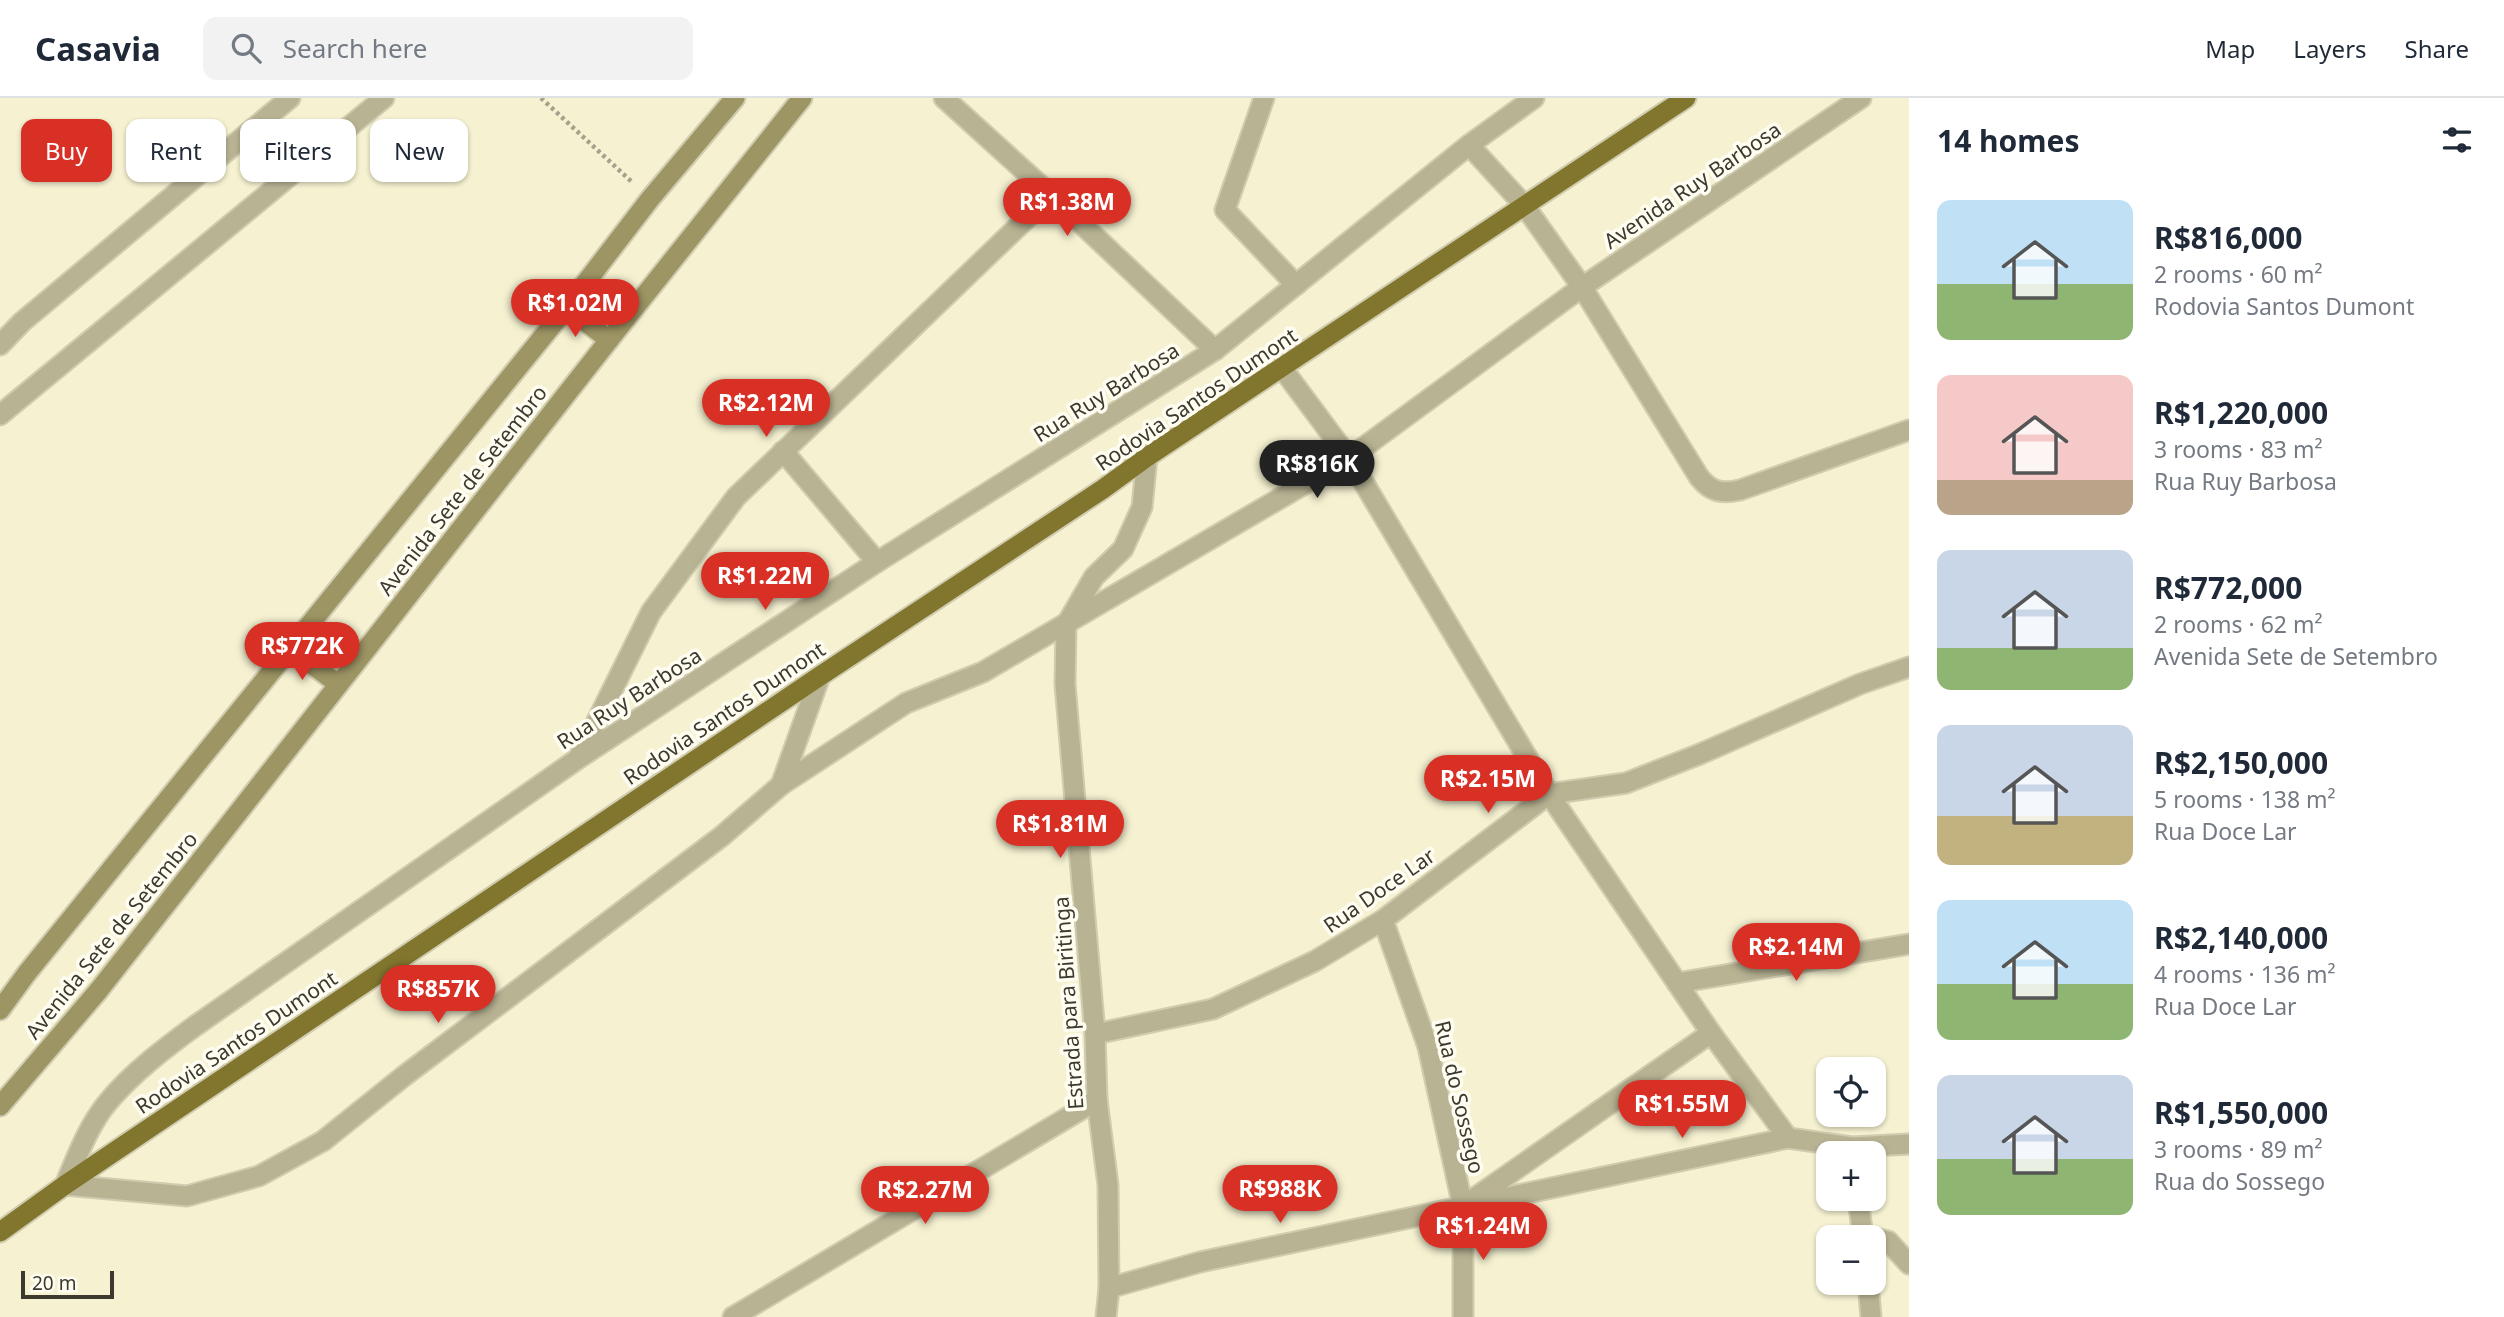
<!DOCTYPE html>
<meta charset="utf-8">
<style>
:root{--surface:#fff;--page:#f2f2f3;--text:#1f2937;--muted:#747a83;--line:#e0e1e3;--accent:#d93025}
body{margin:0;font-family:"Noto Sans",sans-serif;background:var(--page);color:var(--text);height:100vh;display:flex;flex-direction:column;font-size:26px;white-space:nowrap}
*{box-sizing:border-box;margin:0}
p{font-size:23px;color:var(--muted)}
.icon{flex:none;width:38px;height:38px;fill:none;stroke:currentColor;stroke-width:2;stroke-linecap:round;stroke-linejoin:round}
.map{position:relative;flex:1;overflow:hidden}
.side{display:flex;flex-direction:column;background:var(--surface);width:595px}
.side>*{flex:none}
.hud{position:absolute;left:21px;top:21px;width:665px;height:63px;display:flex;gap:14px}
.buttons{position:absolute;left:1816px;top:959px;display:grid;gap:14px}
.buttons a{display:grid;place-items:center;width:70px;height:70px;border-radius:14px;background:var(--surface);box-shadow:0 2px 5px #0004;font-size:35px}
.scale{position:absolute;left:21px;bottom:18px;width:93px;box-sizing:border-box;padding-left:7px;border:4px solid #3c3a2e;border-top:0;font-size:19px;line-height:24px;white-space:nowrap;color:#3c3a2e;-webkit-text-stroke:5px #fffdf1;paint-order:stroke}
.price{position:absolute;translate:-50% -60px;padding:0 16px;border-radius:24px;background:var(--accent);color:#fff;font-size:23px;line-height:46px;filter:drop-shadow(0 2px 4px #0008)}
.price::after{content:'';position:absolute;left:50%;top:42px;width:21px;height:16px;margin-left:-10px;background:inherit;clip-path:polygon(0 0,100% 0,50% 100%)}
.price.selected{background:#222;color:#fff}
ul{padding:0;list-style:none}
li{display:flex;align-items:center;gap:21px;height:175px;padding:0 28px}
li span{display:grid;place-items:center;flex:none;width:196px;height:140px;border-radius:14px;color:#555}
li>.icon{margin-inline-start:auto}
span .icon{width:84px;height:84px;fill:#fffc;stroke-width:1}
li b{font-size:30px}
h2{display:flex;justify-content:space-between;align-items:center;height:84px;padding:0 28px;font-size:30px}
.tag{padding:0 24px;border-radius:14px;background:var(--surface);box-shadow:0 2px 5px #0004;font-size:24px;line-height:63px}
.tag.selected{background:var(--accent);color:#fff}
header{display:flex;align-items:center;gap:42px;box-sizing:border-box;height:98px;padding:0 35px;background:var(--surface);border-bottom:2px solid var(--line)}
header strong{font-size:33px}
nav{display:flex;gap:38px;margin-inline-start:auto;font-size:24px}
.search{width:490px;height:63px;background:var(--page);display:flex;align-items:center;gap:18px;box-sizing:border-box;padding:0 24px;border-radius:14px;color:var(--muted);font-size:26px}
main{display:flex;flex:1;min-height:0}
.map>svg:first-child{display:block}
.lines{fill:none;stroke-linecap:round;stroke-linejoin:round}
.minor-casing{stroke:#d0ccb0;stroke-width:23}
.secondary-casing{stroke:#d0ccb0;stroke-width:23}
.trunk-casing{stroke:#d0ccb0;stroke-width:23}
.path{stroke:#a5a28b;stroke-width:4.5;stroke-dasharray:3.5 3.5;stroke-linecap:butt}
.minor{stroke:#b8b393;stroke-width:19}
.secondary{stroke:#9e9564;stroke-width:19}
.trunk{stroke:#82762e;stroke-width:19}
.labels{text-anchor:middle;dominant-baseline:central;stroke-width:7;stroke-linejoin:round;paint-order:stroke}
.street-label{font-size:21px;fill:#3c3a2e;stroke:#fffdf1}
</style>
<header>
<strong>Casavia</strong>
<div class="search"><svg class="icon" aria-label="search" viewBox="0 0 24 24"><circle cx="10" cy="10" r="6"/><path d="M15 15l6 6"/></svg>Search here</div>
<nav><a>Map</a><a>Layers</a><a>Share</a></nav>
</header>
<main>
<div class="map">
<svg width="1909" height="1219" viewBox="0 0 1909 1219">
<rect width="100%" height="100%" fill="#f5f1d1"/>
<g class="lines">
<!-- minor casing -->
<g class="minor-casing">
<g id="minor">
<polyline points="944,0 1051,97 1215,252"/>
<polyline points="1264,0 1225,112 1296,187"/>
<polyline points="1469,47 1524,107 1582,189 1861,0"/>
<polyline points="0,247 22,224 290,0"/>
<polyline points="1282,270 1349,360 1549,696 1711,935 1788,1040"/>
<polyline points="0,317 384,0"/>
<polyline points="783,353 877,464"/>
<path d="M820,578L781,687L906,605L983,574L1349,360L1582,189L1699,379C1711,394 1721,396 1740,392L1909,332"/>
<polyline points="579,659 651,514 736,399 1051,97"/>
<path d="M781,687L722,738L404,978L323,1043L259,1078L187,1098L65,1087C77,1059 88,1028 108,1004C132,975 165,950 195,928L579,660L877,464L1215,252L1469,47L1534,0"/>
<polyline points="1383,822 1428,949 1463,1109 1463,1219"/>
<polyline points="1677,885 1909,846"/>
<polyline points="1095,936 1213,911 1315,863 1383,822 1549,696 1626,685 1700,656 1860,586 1909,569"/>
<polyline points="1858,1101 1863,1139"/>
<polyline points="1469,1104 1711,935"/>
<polyline points="1874,1140 1888,1143 1909,1166"/>
<polyline points="1868,1185 1871,1219"/>
<polyline points="1109,1190 1200,1164 1788,1040 1852,1049 1909,1046"/>
<polyline points="733,1219 1097,1002"/>
<polyline points="1106,1219 1109,1190 1108,1087 1097,1002 1095,936 1065,586 1066,527 1094,479 1123,451 1142,409 1147,359"/>
</g>
</g>
<!-- secondary casing -->
<g class="secondary-casing">
<g id="secondary">
<polyline points="567,209 609,242"/>
<polyline points="290,550 338,586"/>
<polyline points="0,912 27,875 567,209 650,101 735,0"/>
<polyline points="0,1008 99,892 609,242 802,0"/>
</g>
</g>
<!-- trunk casing -->
<g class="trunk-casing">
<polyline id="trunk" points="0,1134 65,1087 820,578 1103,391 1147,359 1686,0"/>
</g>
<!-- path -->
<polyline class="path" points="541,0 633,85"/>
<!-- minor -->
<use href="#minor" class="minor"/>
<!-- secondary -->
<use href="#secondary" class="secondary"/>
<!-- trunk -->
<use href="#trunk" class="trunk"/>
</g>
<g class="labels">
<!-- street labels -->
<g class="street-label">
<text transform="translate(1692 87) rotate(-34)">Avenida Ruy Barbosa</text>
<text transform="translate(1106 294) rotate(-32)">Rua Ruy Barbosa</text>
<text transform="translate(1196 301) rotate(-34)">Rodovia Santos Dumont</text>
<text transform="translate(462 392) rotate(-52)">Avenida Sete de Setembro</text>
<text transform="translate(629 600) rotate(-33)">Rua Ruy Barbosa</text>
<text transform="translate(724 615) rotate(-34)">Rodovia Santos Dumont</text>
<text transform="translate(1379 792) rotate(-35)">Rua Doce Lar</text>
<text transform="translate(111 837) rotate(-51)">Avenida Sete de Setembro</text>
<text transform="translate(1068 905) rotate(-94)">Estrada para Biritinga</text>
<text transform="translate(236 944) rotate(-34)">Rodovia Santos Dumont</text>
<text transform="translate(1460 999) rotate(77)">Rua do Sossego</text>
</g>
</g>
</svg>
<div class="buttons">
<a><svg class="icon" aria-label="locate" viewBox="0 0 24 24"><circle cx="12" cy="12" r="6"/><path d="M12 2v4M12 18v4M2 12h4M18 12h4"/></svg></a>
<a>+</a>
<a>−</a>
</div>
<div class="scale">20 m</div>
<b class="price" style="left:1067px;top:140px">R$1.38M</b>
<b class="price" style="left:575px;top:241px">R$1.02M</b>
<b class="price" style="left:766px;top:341px">R$2.12M</b>
<b class="price selected" style="left:1317px;top:402px">R$816K</b>
<b class="price" style="left:765px;top:514px">R$1.22M</b>
<b class="price" style="left:302px;top:584px">R$772K</b>
<b class="price" style="left:1488px;top:717px">R$2.15M</b>
<b class="price" style="left:1060px;top:762px">R$1.81M</b>
<b class="price" style="left:1796px;top:885px">R$2.14M</b>
<b class="price" style="left:438px;top:927px">R$857K</b>
<b class="price" style="left:1682px;top:1042px">R$1.55M</b>
<b class="price" style="left:1280px;top:1127px">R$988K</b>
<b class="price" style="left:925px;top:1128px">R$2.27M</b>
<b class="price" style="left:1483px;top:1164px">R$1.24M</b>
<div class="hud">
<a class="tag selected">Buy</a>
<a class="tag">Rent</a>
<a class="tag">Filters</a>
<a class="tag">New</a>
</div>
</div>
<section class="side">
<h2>14 homes<svg class="icon" aria-label="filters" viewBox="0 0 24 24"><path d="M4 7h16M4 17h16"/><circle cx="9" cy="7" r="2"/><circle cx="15" cy="17" r="2"/></svg></h2>
<ul>
<li><span style="background:linear-gradient(#bfe0f5 60%,#8fb573 0)"><svg class="icon" aria-label="home" viewBox="0 0 24 24"><path d="M3 11l9-7 9 7M6 9v11h12V9"/></svg></span><div><b>R$816,000</b><p>2 rooms · 60 m²</p><p>Rodovia Santos Dumont</p></div></li>
<li><span style="background:linear-gradient(#f6c9c9 75%,#b9a48a 0)"><svg class="icon" aria-label="home" viewBox="0 0 24 24"><path d="M3 11l9-7 9 7M6 9v11h12V9"/></svg></span><div><b>R$1,220,000</b><p>3 rooms · 83 m²</p><p>Rua Ruy Barbosa</p></div></li>
<li><span style="background:linear-gradient(#c9d6e8 70%,#8fb573 0)"><svg class="icon" aria-label="home" viewBox="0 0 24 24"><path d="M3 11l9-7 9 7M6 9v11h12V9"/></svg></span><div><b>R$772,000</b><p>2 rooms · 62 m²</p><p>Avenida Sete de Setembro</p></div></li>
<li><span style="background:linear-gradient(#c9d6e8 65%,#c2b280 0)"><svg class="icon" aria-label="home" viewBox="0 0 24 24"><path d="M3 11l9-7 9 7M6 9v11h12V9"/></svg></span><div><b>R$2,150,000</b><p>5 rooms · 138 m²</p><p>Rua Doce Lar</p></div></li>
<li><span style="background:linear-gradient(#bfe0f5 60%,#8fb573 0)"><svg class="icon" aria-label="home" viewBox="0 0 24 24"><path d="M3 11l9-7 9 7M6 9v11h12V9"/></svg></span><div><b>R$2,140,000</b><p>4 rooms · 136 m²</p><p>Rua Doce Lar</p></div></li>
<li><span style="background:linear-gradient(#c9d6e8 60%,#8fb573 0)"><svg class="icon" aria-label="home" viewBox="0 0 24 24"><path d="M3 11l9-7 9 7M6 9v11h12V9"/></svg></span><div><b>R$1,550,000</b><p>3 rooms · 89 m²</p><p>Rua do Sossego</p></div></li>
</ul>
</section>
</main>
